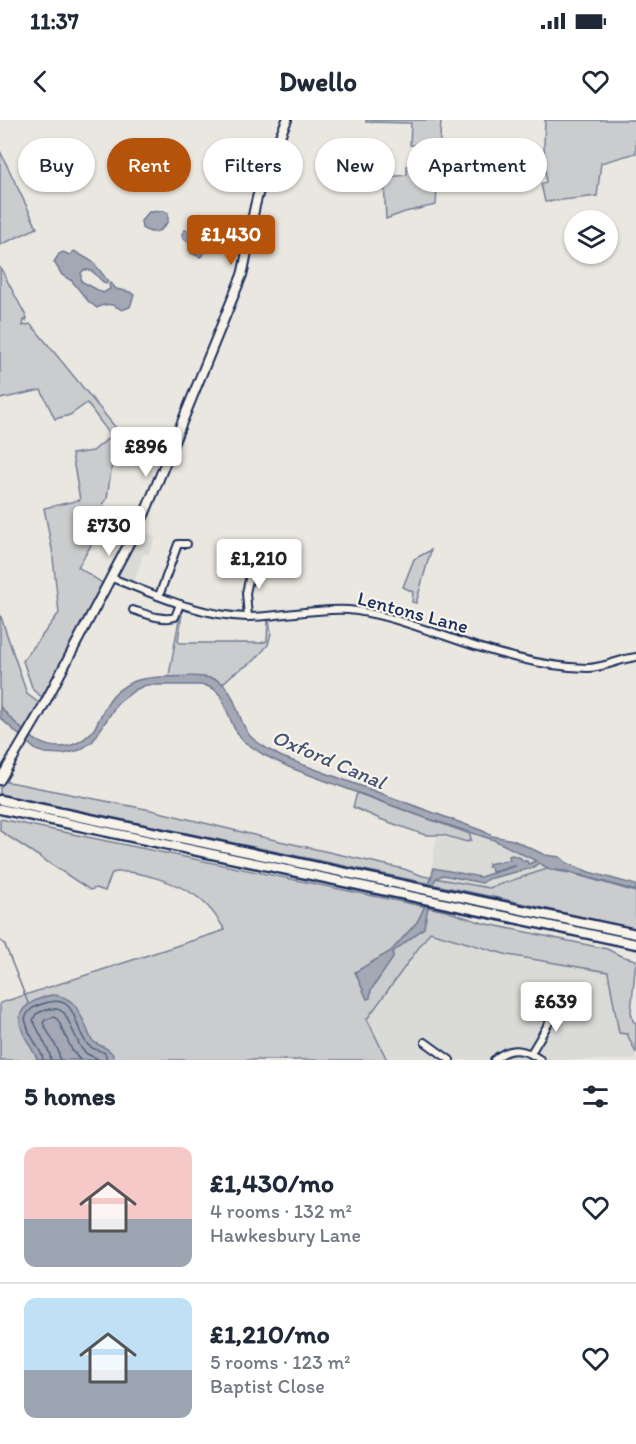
<!DOCTYPE html>
<meta charset="utf-8">
<style>
:root{--surface:#fff;--page:#f6f6f7;--text:#1f2937;--muted:#747a83;--line:#e0e1e3;--accent:#b45309}
body{margin:0;font-family:Itim,sans-serif;background:var(--page);color:var(--text);height:100vh;display:flex;flex-direction:column;font-size:22px;white-space:nowrap}
*{box-sizing:border-box;margin:0}
p{font-size:20px;color:var(--muted)}
.icon{flex:none;width:33px;height:33px;fill:none;stroke:currentColor;stroke-width:2;stroke-linecap:round;stroke-linejoin:round}
.map{position:relative;height:940px;overflow:hidden}
.drawer{display:flex;flex-direction:column;background:var(--surface);flex:1}
.drawer>*{flex:none}
.hud{position:absolute;left:18px;top:18px;width:600px;height:54px;display:flex;gap:12px}
.fabs{position:absolute;left:564px;top:90px;display:grid;gap:12px}
.fabs a{display:grid;place-items:center;width:54px;height:54px;border-radius:50%;background:var(--surface);box-shadow:0 2px 4px #0004;font-size:30px}
.price{position:absolute;translate:-50% -51px;padding:0 14px;border-radius:6px;background:#fff;color:#222;font-size:20px;line-height:39px;filter:drop-shadow(0 2px 3px #0008)}
.price::after{content:'';position:absolute;left:50%;top:36px;width:18px;height:14px;margin-left:-9px;background:inherit;clip-path:polygon(0 0,100% 0,50% 100%)}
.price.on{background:var(--accent);color:#fff}
ul{padding:0;list-style:none}
li{display:flex;align-items:center;gap:18px;height:150px;padding:0 24px}
li+li{border-top:2px solid var(--line)}
li span{display:grid;place-items:center;flex:none;width:168px;height:120px;border-radius:12px;color:#555}
li>.icon{margin-inline-start:auto}
span .icon{width:72px;height:72px;fill:#fffc;stroke-width:1}
li b{font-size:26px}
h2{display:flex;justify-content:space-between;align-items:center;height:72px;padding:0 24px;font-size:26px}
.pill{padding:0 21px;border-radius:27px;background:var(--surface);box-shadow:0 2px 4px #0004;font-size:21px;line-height:54px}
.pill.on{background:var(--accent);color:#fff}
.status{display:flex;justify-content:space-between;align-items:center;height:42px;padding:0 30px;background:var(--surface);direction:ltr}
.status svg{height:16px;fill:currentColor}
header{display:flex;justify-content:space-between;align-items:center;height:78px;padding:0 24px;background:var(--surface);font-size:27px;font-weight:700}
.map>svg:first-child{display:block}
.built{fill:#dadad6}
.green{fill:#cbcccd;stroke:#737e96;stroke-width:1.5}
.water{fill:#a3a8b4;stroke:#6d7892;stroke-width:1.5}
.lines{fill:none;stroke-linecap:round;stroke-linejoin:round}
.shore{stroke:#515f80;stroke-width:1.5}
.stream{stroke:#6d7892;stroke-width:1.5}
.minor-casing{stroke:#1b2f5e;stroke-width:10}
.major-casing{stroke:#1b2f5e;stroke-width:12}
.highway-casing{stroke:#1b2f5e;stroke-width:13}
.minor{stroke:#f7f3e8;stroke-width:6}
.major{stroke:#f7f3e8;stroke-width:8}
.highway{stroke:#f7f3e8;stroke-width:8}
.labels{text-anchor:middle;dominant-baseline:central;stroke-width:4.5;stroke-linejoin:round;paint-order:stroke}
.street-label{font-size:20px;fill:#1b2f5e;stroke:#f7f3e8}
.water-label{font-size:21px;font-style:italic;fill:#445378;stroke:#f7f3e8}
</style>
<div class="status"><b>11:37</b><svg viewBox="0 0 49 12"><path d="M0 12V9h3v3zM5 12V6h3v6zM10 12V3h3v9zM15 12V0h3v12zM26 1h20v11H26zM47 4h2v5h-2z"/></svg></div>
<header><svg class="icon" aria-label="back" viewBox="0 0 24 24"><path d="M15 5l-7 7 7 7"/></svg>Dwello<svg class="icon" aria-label="heart" viewBox="0 0 24 24"><path d="M12 20l-8-8c-3-5 5-10 8-4 3-6 11-1 8 4z"/></svg></header>
<div class="map">
<svg width="636" height="940" viewBox="0 0 636 940">
<rect width="100%" height="100%" fill="#eae7e0"/>
<filter id="ink" filterUnits="userSpaceOnUse"><feTurbulence type="fractalNoise" baseFrequency=".0167" numOctaves="2"/><feDisplacementMap in="SourceGraphic" scale="12" xChannelSelector="R" yChannelSelector="G"/><feConvolveMatrix kernelMatrix="1 2 1 2 8 2 1 2 1" color-interpolation-filters="sRGB"/></filter>
<g filter="url(#ink)">
<!-- built -->
<g class="built">
<polygon points="141,410 156,417 148,435 144,433 134,462 119,455"/>
<polygon points="470,714 494,720 547,749 490,768 430,757 437,716 467,722 471,720"/>
<polygon points="430,812 508,836 608,852 619,912 627,914 636,933 636,940 388,940 367,900"/>
</g>
<!-- green -->
<g class="green">
<polygon points="366,0 441,0 436,85 405,92 386,99 384,61 387,57 407,55 407,46 415,44 416,25 410,25 411,3 366,2"/>
<polygon points="545,0 636,0 636,33 601,43 597,76 545,82 541,64 546,62 544,25"/>
<polygon points="0,31 37,108 0,125"/>
<polygon points="0,147 27,198 26,201 24,199 23,206 30,204 36,210 125,319 112,344 107,378 103,384 107,398 78,447 105,465 42,577 33,570 23,541 59,493 52,429 44,388 80,380 72,334 93,331 111,316 87,283 70,295 55,299 41,270 0,279"/>
<polygon points="431,430 416,483 412,482 413,472 403,467 414,439"/>
<polygon points="183,487 178,521 180,523 261,523 267,521 268,500 269,500 271,513 268,525 254,541 233,554 219,567 168,561 181,489"/>
<polygon points="0,494 27,574 39,583 23,612 0,587"/>
<polygon points="4,661 151,690 262,717 404,749 423,756 489,768 547,749 574,754 636,772 636,809 503,779 0,674 0,668"/>
<polygon points="357,673 470,714 471,720 467,722 443,715 425,715 380,699 353,687"/>
<path d="M0,699L446,791L483,803L607,829L621,836L636,840L631,892L633,901L636,903V933L627,914L619,913L608,852L508,835L430,812L367,899L387,940H0V883L225,810C218,799 211,788 201,780C184,765 133,747 112,753L105,771L96,768L90,770L0,711Z"/>
</g>
<!-- water -->
<g class="water">
<path d="M164,91L168,93V101C161,113 153,115 142,108L141,101L149,92Z"/>
<path d="M198,108H205C210,116 208,132 200,137L191,133L189,123L183,118L182,114L184,110L193,111Z"/>
<path d="M74,131L93,142L108,161L106,164C97,159 95,148 84,150L81,153V161L103,173L110,169L109,164L111,163L116,169L130,172L134,175L130,187L122,190C113,184 106,182 97,188L88,181L72,161L62,155L54,142L59,134L63,132L70,135Z"/>
<path d="M161,557C176,557 204,554 217,560C237,570 237,601 250,616C259,625 271,631 282,637L483,711L492,716L513,720L545,735L560,737L567,743L589,752L636,765V771L566,751L551,750L539,743L532,748L488,759L482,763L443,755L436,758L432,766L429,765L434,748L480,757L515,746L512,745L492,752L491,747H488V744L510,740L509,736L512,735L521,738L522,741H527L528,744L536,741L494,720L423,697L291,648L264,635L243,621L234,608L221,576L214,569L204,565H146L135,570L117,584L93,621L80,630L63,634L45,633L36,630L0,598V587C20,607 40,635 72,625C81,622 88,617 94,609C103,594 106,578 122,568C133,559 147,558 161,557Z"/>
<polygon points="425,786 428,787 424,808 393,832 393,838 371,870 370,878 367,879 355,852 391,831 417,802"/>
<path d="M51,875C73,875 79,890 87,909C89,913 90,919 94,922C100,927 108,926 113,935V940H38C20,908 3,888 51,875Z"/>
</g>
<g class="lines">
<!-- shore -->
<g class="shore">
<path d="M43,940L42,935L29,912L25,899C28,890 33,887 42,884C79,871 72,907 88,925C93,930 100,930 105,933L107,940"/>
<path d="M51,940L49,932L33,900L36,894C46,889 57,885 65,894L81,928L87,934L100,940"/>
<polyline points="60,940 58,930 43,903 45,900 54,897 58,900 72,930 80,940"/>
</g>
<!-- stream -->
<polyline class="stream" points="0,820 5,825 28,883"/>
<!-- minor casing -->
<g class="minor-casing">
<g id="minor">
<path d="M112,458C156,475 200,496 247,497C281,497 315,488 348,490C381,493 414,506 445,516C490,532 540,547 587,548C604,548 619,539 636,537"/>
<polyline points="159,476 178,424 187,424"/>
<path d="M133,490C146,494 162,501 175,497L180,484"/>
<polyline points="248,497 246,473 253,442"/>
<polyline points="425,922 450,940"/>
<polyline points="531,933 562,881 573,875"/>
<path d="M494,940C510,925 525,929 541,940"/>
</g>
</g>
<!-- major casing -->
<g class="major-casing">
<path id="major" d="M0,660L39,594L145,393L242,155C249,129 250,103 257,78C264,51 276,25 287,0"/>
</g>
<!-- highway casing -->
<g class="highway-casing">
<g id="highway">
<polyline points="0,680 636,814"/>
<polyline points="0,689 636,824"/>
</g>
</g>
<!-- minor -->
<use href="#minor" class="minor"/>
<!-- major -->
<use href="#major" class="major"/>
<!-- highway -->
<use href="#highway" class="highway"/>
</g>
</g>
<g class="labels">
<!-- street labels -->
<g class="street-label">
<text transform="translate(413 492) rotate(15)">Lentons Lane</text>
</g>
<!-- water labels -->
<g class="water-label">
<text transform="translate(329 639) rotate(23)">Oxford Canal</text>
</g>
</g>
</svg>
<div class="fabs">
<a><svg class="icon" aria-label="layers" viewBox="0 0 24 24"><path d="M12 4l9 5-9 5-9-5zM3 14l9 5 9-5"/></svg></a>
</div>
<b class="price on" style="left:231px;top:146px">£1,430</b>
<b class="price" style="left:146px;top:358px">£896</b>
<b class="price" style="left:109px;top:437px">£730</b>
<b class="price" style="left:259px;top:470px">£1,210</b>
<b class="price" style="left:556px;top:913px">£639</b>
<div class="hud">
<a class="pill">Buy</a>
<a class="pill on">Rent</a>
<a class="pill">Filters</a>
<a class="pill">New</a>
<a class="pill">Apartment</a>
</div>
</div>
<section class="drawer">
<h2>5 homes<svg class="icon" aria-label="filters" viewBox="0 0 24 24"><path d="M4 7h16M4 17h16"/><circle cx="9" cy="7" r="2"/><circle cx="15" cy="17" r="2"/></svg></h2>
<ul>
<li><span style="background:linear-gradient(#f6c9c9 60%,#9aa5b1 0)"><svg class="icon" aria-label="home" viewBox="0 0 24 24"><path d="M3 11l9-7 9 7M6 9v11h12V9"/></svg></span><div><b>£1,430/mo</b><p>4 rooms · 132 m²</p><p>Hawkesbury Lane</p></div><svg class="icon" aria-label="heart" viewBox="0 0 24 24"><path d="M12 20l-8-8c-3-5 5-10 8-4 3-6 11-1 8 4z"/></svg></li>
<li><span style="background:linear-gradient(#bfe0f5 60%,#9aa5b1 0)"><svg class="icon" aria-label="home" viewBox="0 0 24 24"><path d="M3 11l9-7 9 7M6 9v11h12V9"/></svg></span><div><b>£1,210/mo</b><p>5 rooms · 123 m²</p><p>Baptist Close</p></div><svg class="icon" aria-label="heart" viewBox="0 0 24 24"><path d="M12 20l-8-8c-3-5 5-10 8-4 3-6 11-1 8 4z"/></svg></li>
</ul>
</section>
